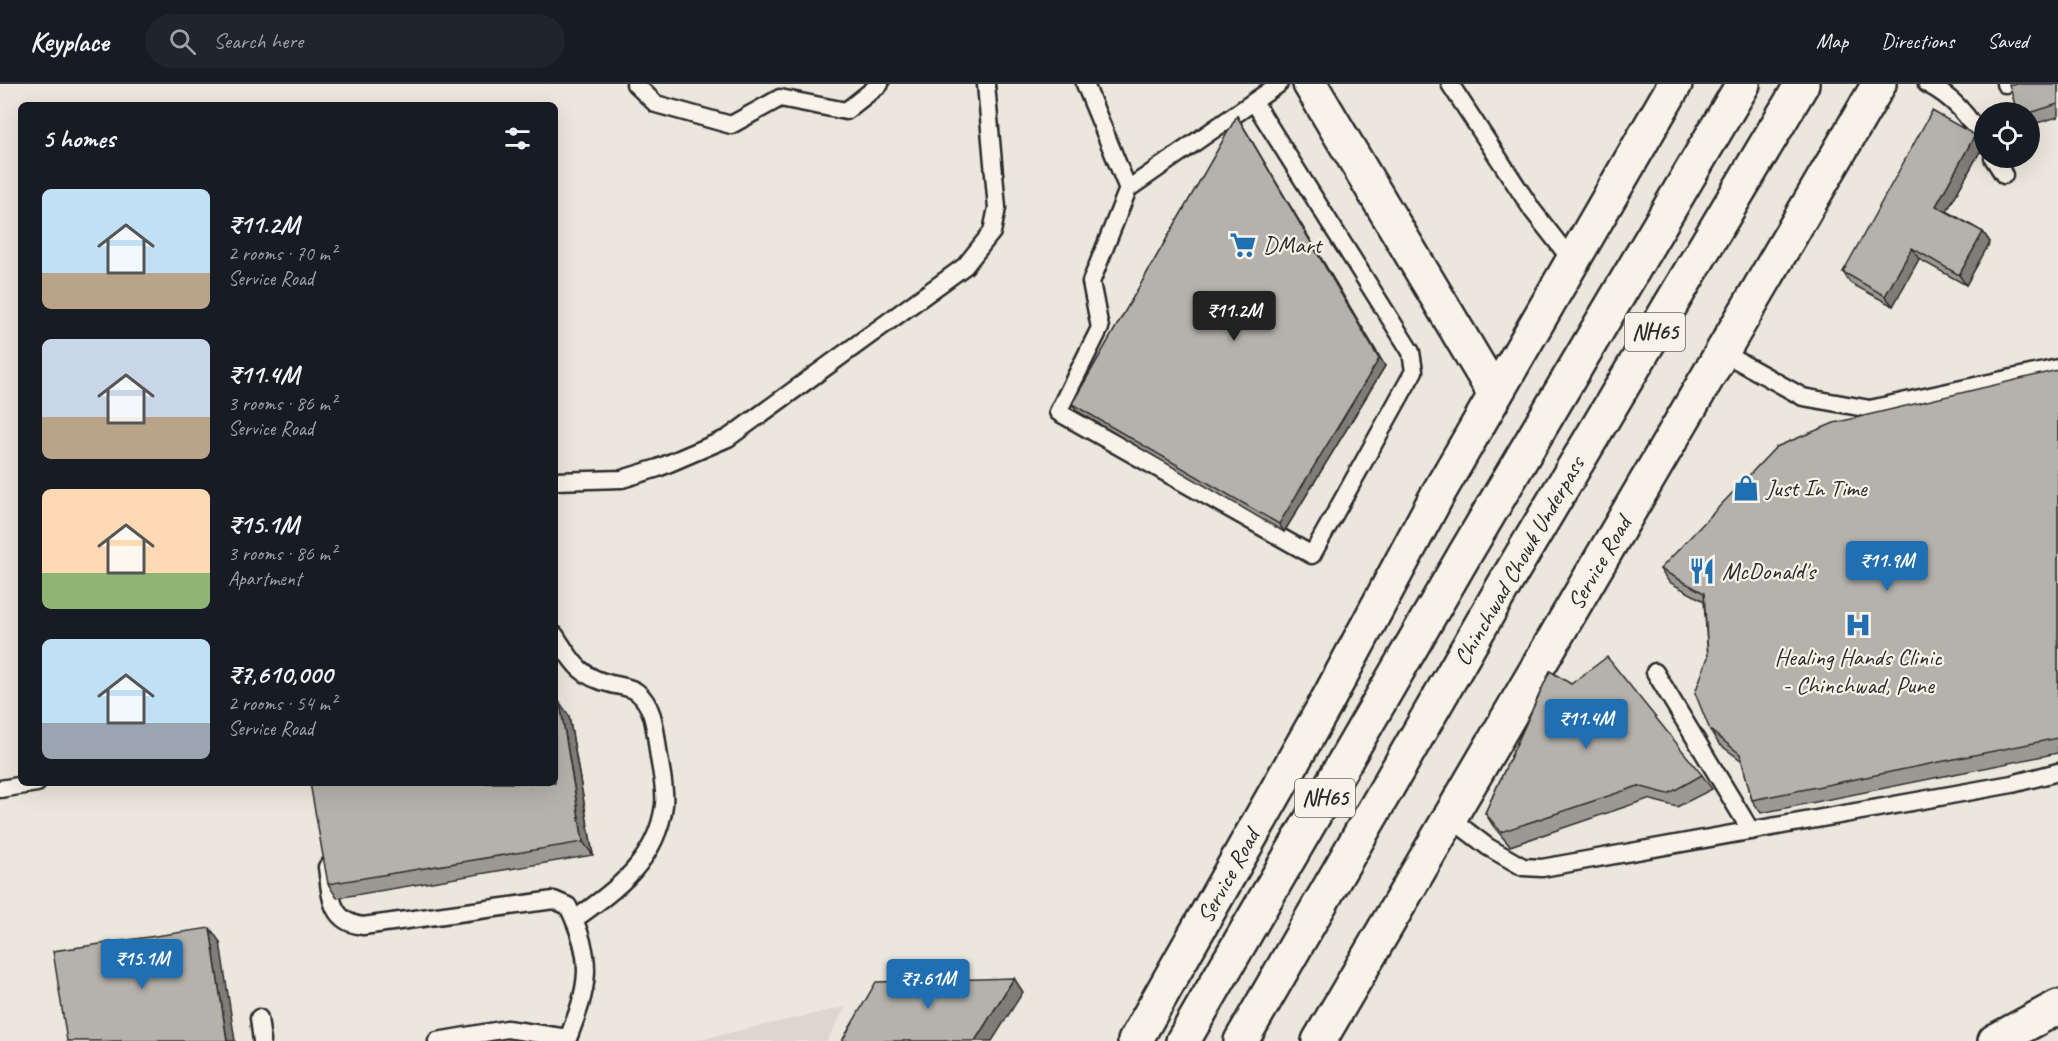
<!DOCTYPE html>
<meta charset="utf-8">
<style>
:root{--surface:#171b24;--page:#20242c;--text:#f1f3f6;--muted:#9ea1a6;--line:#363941;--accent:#1f6fb2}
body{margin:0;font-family:Caveat,sans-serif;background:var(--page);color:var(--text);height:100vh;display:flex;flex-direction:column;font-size:22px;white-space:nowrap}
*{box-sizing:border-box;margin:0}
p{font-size:20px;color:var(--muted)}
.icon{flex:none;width:33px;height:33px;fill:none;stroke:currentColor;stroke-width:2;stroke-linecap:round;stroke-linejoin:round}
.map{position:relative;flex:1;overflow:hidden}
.details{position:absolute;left:18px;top:18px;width:540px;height:684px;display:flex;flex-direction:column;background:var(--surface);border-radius:9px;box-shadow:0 6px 24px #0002}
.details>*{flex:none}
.fabs{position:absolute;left:1974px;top:18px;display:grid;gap:12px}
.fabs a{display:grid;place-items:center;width:66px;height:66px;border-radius:50%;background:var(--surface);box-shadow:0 6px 24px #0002;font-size:30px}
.price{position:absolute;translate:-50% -51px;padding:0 14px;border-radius:6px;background:var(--accent);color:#fff;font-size:20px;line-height:39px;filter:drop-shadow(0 2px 3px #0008)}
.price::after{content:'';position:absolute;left:50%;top:36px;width:18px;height:14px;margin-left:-9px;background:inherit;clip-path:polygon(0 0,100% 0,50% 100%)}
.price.current{background:#222;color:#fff}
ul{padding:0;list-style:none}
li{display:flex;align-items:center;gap:18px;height:150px;padding:0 24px}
li span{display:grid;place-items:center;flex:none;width:168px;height:120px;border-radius:9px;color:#555}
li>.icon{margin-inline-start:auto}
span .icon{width:72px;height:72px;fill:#fffc;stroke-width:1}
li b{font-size:26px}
h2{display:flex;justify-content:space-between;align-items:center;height:72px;padding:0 24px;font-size:26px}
header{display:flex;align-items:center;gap:36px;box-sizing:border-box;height:84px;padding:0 30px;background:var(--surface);border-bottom:2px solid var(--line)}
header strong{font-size:28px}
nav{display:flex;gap:33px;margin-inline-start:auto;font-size:21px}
.search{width:420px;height:54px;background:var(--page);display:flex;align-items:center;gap:15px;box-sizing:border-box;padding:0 21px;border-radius:33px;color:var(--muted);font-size:22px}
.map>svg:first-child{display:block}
.built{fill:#dbd7ce}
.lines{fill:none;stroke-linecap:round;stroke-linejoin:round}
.service-casing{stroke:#2b2b2b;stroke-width:21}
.minor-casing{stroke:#2b2b2b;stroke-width:38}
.primary-casing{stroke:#2b2b2b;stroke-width:38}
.trunk-casing{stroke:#2b2b2b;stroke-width:38}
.service{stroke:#f7f3e8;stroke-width:16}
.minor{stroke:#f7f3e8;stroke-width:33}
.primary{stroke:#f7f3e8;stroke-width:33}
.trunk{stroke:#f7f3e8;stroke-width:33}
.wall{fill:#9c9993;stroke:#2b2b2b;stroke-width:1.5}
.shaded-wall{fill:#7f7d78;stroke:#2b2b2b;stroke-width:1.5}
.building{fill:#b5b2ab;stroke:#2b2b2b;stroke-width:1.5}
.labels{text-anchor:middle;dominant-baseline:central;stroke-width:4.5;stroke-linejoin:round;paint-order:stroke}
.shield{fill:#f7f3e8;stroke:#686764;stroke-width:1.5}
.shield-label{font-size:22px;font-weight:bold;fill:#2b2b2b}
.poi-label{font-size:24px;fill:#2b2b2b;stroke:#f7f3e8;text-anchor:start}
.street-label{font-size:24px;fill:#2b2b2b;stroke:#f7f3e8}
</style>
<header>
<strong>Keyplace</strong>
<div class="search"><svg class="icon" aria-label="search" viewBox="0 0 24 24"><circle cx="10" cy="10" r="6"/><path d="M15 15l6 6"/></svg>Search here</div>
<nav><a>Map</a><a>Directions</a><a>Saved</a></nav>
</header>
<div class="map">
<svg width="2058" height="957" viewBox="0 0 2058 957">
<rect width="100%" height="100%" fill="#ebe7dd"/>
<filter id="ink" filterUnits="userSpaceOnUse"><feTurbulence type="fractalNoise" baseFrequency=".0167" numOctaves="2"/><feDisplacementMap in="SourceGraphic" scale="12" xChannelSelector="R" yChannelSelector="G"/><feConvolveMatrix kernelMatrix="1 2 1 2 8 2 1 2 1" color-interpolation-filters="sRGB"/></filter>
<g filter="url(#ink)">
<!-- built -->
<polygon class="built" points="846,923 827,957 692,957"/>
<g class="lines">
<!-- service casing -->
<g class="service-casing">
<g id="service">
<polyline points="635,0 656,20 731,41 780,14 846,27 880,0"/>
<polyline points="1085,0 1128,105"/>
<polyline points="1450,0 1533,127 1572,177"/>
<path d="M1927,0C1954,14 1969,32 1984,59"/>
<polyline points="2005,0 2006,0"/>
<polyline points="1254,18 1411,268 1414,287 1312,471 1058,328 1100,244 1091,198 1128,105 1279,0"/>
<polyline points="1993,74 2004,91"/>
<polyline points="1722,268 1803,313 1870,325 2058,284"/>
<polyline points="555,397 622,395 658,384 728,354 965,182 992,148 997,124 986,0"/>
<path d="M555,551C572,577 579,593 611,600C619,602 631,603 637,608C654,622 655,645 658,666C660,683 666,704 664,721C657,776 617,805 575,835"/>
<polyline points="1655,588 1751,747"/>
<polyline points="0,705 37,699"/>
<polyline points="1450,734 1488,763 1523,783 1542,784 2012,700 2058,688"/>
<path d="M327,783C331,811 329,838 363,842L554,816L568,822C595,878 589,901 567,957"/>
<polyline points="259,934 262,957"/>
<polyline points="437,957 507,945 568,954"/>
</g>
</g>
<!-- minor casing -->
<g class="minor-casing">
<polyline id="minor" points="1995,957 2058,923"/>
</g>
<!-- primary casing -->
<g class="primary-casing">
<g id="primary">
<polyline points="1310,0 1495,310"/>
<polyline points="1135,957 1325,621 1439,408 1675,0"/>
<polyline points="1319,957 1879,0"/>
</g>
</g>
<!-- trunk casing -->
<g class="trunk-casing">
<g id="trunk">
<polyline points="1183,957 1465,470 1743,0"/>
<polyline points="1241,957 1507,496 1802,0"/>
</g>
</g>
<!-- service -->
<use href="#service" class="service"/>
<!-- minor -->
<use href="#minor" class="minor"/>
<!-- primary -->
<use href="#primary" class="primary"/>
<!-- trunk -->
<use href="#trunk" class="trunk"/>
</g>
<!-- wall -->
<g class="wall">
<polygon points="2058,0 2058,33 2030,41 2030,28"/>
<polygon points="1237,32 1385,282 1284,448 1077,327 1072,320"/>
<polygon points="1983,62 1947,127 1983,148 1990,158 1966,201 1919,175 1893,222 1850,199 1843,188"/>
<polygon points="2058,286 2058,669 1761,729 1752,716 1742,677 1719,660 1710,646 1708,573 1704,517 1669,498 1660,485"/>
<polygon points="1550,587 1702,691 1712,705 1677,723 1648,715 1510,762 1494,743 1485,729"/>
<polygon points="560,619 569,632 593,771 337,814 328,800"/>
</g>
<!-- shaded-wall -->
<g class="shaded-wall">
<polygon points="1237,32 1385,282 1284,448 1279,440"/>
<polygon points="1975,51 1983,62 1944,132 1936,122"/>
<polygon points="1983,148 1990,158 1966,201 1959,191"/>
<polygon points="1912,164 1919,175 1893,222 1885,212"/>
<polygon points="560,619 569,632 593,771 583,758"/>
<polygon points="210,844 220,858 235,957 227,957"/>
<polygon points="1014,894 1023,908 992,957 975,957"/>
</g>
<!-- building -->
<g class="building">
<polygon points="2009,0 2058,0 2058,20 2030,29 2017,28"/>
<polygon points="1932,27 1975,51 1936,122 1983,148 1959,191 1912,164 1885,212 1843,188"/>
<polygon points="1237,32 1379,275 1279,440 1072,320"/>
<polygon points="2058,286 2058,654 1752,716 1740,670 1710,646 1695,609 1708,573 1704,509 1660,485 1776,363 1834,339"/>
<polygon points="1607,573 1702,691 1668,710 1638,702 1501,748 1485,729 1550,587 1571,600"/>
<polygon points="555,619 560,619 583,758 328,800 310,699 555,699"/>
<polygon points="210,844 227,957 67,957 53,867"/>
<polygon points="1014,894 975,957 842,957 876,898"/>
</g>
</g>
<!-- icons -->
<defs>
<g id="supermarket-bare" transform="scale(2.07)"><path d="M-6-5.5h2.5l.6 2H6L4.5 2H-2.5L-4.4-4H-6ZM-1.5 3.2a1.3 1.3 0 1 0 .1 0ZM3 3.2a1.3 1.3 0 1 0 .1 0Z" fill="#1f6fb2" stroke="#f7f3e8" stroke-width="2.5" paint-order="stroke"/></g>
<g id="shop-bare" transform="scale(2.07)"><path d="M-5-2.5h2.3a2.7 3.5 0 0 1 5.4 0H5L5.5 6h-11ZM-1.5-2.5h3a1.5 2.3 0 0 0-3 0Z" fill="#1f6fb2" stroke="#f7f3e8" stroke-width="2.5" paint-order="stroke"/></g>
<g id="restaurant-bare" transform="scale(2.07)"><path d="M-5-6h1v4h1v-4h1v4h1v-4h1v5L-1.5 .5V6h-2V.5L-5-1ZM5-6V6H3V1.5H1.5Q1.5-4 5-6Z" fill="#1f6fb2" stroke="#f7f3e8" stroke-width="2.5" paint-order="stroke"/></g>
<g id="hospital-bare" transform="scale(2.07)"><path d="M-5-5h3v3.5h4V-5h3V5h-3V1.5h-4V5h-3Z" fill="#1f6fb2" stroke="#f7f3e8" stroke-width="2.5" paint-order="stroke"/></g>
</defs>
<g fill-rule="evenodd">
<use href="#supermarket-bare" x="1243" y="161"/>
<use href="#shop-bare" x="1746" y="404"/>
<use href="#restaurant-bare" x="1702" y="487"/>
<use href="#hospital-bare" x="1858" y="541"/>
</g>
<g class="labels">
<!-- shield labels -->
<g class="shield">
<rect x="1625" y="229" width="60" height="38" rx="4.5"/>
<rect x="1295" y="695" width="60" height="38" rx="4.5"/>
</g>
<g class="shield-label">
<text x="1655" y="248">NH65</text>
<text x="1325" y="714">NH65</text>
</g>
<!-- poi labels -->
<g class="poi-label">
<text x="1263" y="161">DMart</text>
<text x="1766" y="404">Just In Time</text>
<text x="1722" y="487">McDonald's</text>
<text x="1858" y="573" text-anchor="middle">Healing Hands Clinic<tspan x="1858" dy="28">- Chinchwad, Pune</tspan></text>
</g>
<!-- street labels -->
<g class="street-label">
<text transform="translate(1519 477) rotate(-60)">Chinchwad Chowk Underpass</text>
<text transform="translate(1599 479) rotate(-60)">Service Road</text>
<text transform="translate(1228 792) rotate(-61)">Service Road</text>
</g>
</g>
</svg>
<div class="fabs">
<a><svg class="icon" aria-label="locate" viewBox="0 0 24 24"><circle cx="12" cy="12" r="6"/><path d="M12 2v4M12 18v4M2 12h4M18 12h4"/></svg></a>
</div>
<b class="price current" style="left:1234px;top:258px">₹11.2M</b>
<b class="price" style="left:1887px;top:508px">₹11.9M</b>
<b class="price" style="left:1586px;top:666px">₹11.4M</b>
<b class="price" style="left:142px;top:906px">₹15.1M</b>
<b class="price" style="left:928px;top:926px">₹7.61M</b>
<section class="details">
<h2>5 homes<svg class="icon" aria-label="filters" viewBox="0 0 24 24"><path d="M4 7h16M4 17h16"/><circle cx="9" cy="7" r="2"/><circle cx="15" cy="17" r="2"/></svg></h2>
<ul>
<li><span style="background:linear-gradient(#bfe0f5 70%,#b9a48a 0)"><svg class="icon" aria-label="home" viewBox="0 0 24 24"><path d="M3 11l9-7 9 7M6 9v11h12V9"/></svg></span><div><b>₹11.2M</b><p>2 rooms · 70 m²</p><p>Service Road</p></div></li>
<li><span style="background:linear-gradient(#c9d6e8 65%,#b9a48a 0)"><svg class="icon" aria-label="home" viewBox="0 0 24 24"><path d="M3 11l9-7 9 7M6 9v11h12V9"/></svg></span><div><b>₹11.4M</b><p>3 rooms · 86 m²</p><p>Service Road</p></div></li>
<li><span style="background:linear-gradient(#ffd9b3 70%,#8fb573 0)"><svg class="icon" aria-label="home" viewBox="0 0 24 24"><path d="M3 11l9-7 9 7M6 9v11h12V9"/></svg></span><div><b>₹15.1M</b><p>3 rooms · 86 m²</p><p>Apartment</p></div></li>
<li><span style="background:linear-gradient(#bfe0f5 70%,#9aa5b1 0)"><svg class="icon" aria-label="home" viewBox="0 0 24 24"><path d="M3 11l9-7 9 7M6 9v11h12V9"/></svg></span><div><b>₹7,610,000</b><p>2 rooms · 54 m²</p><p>Service Road</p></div></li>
</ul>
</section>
</div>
